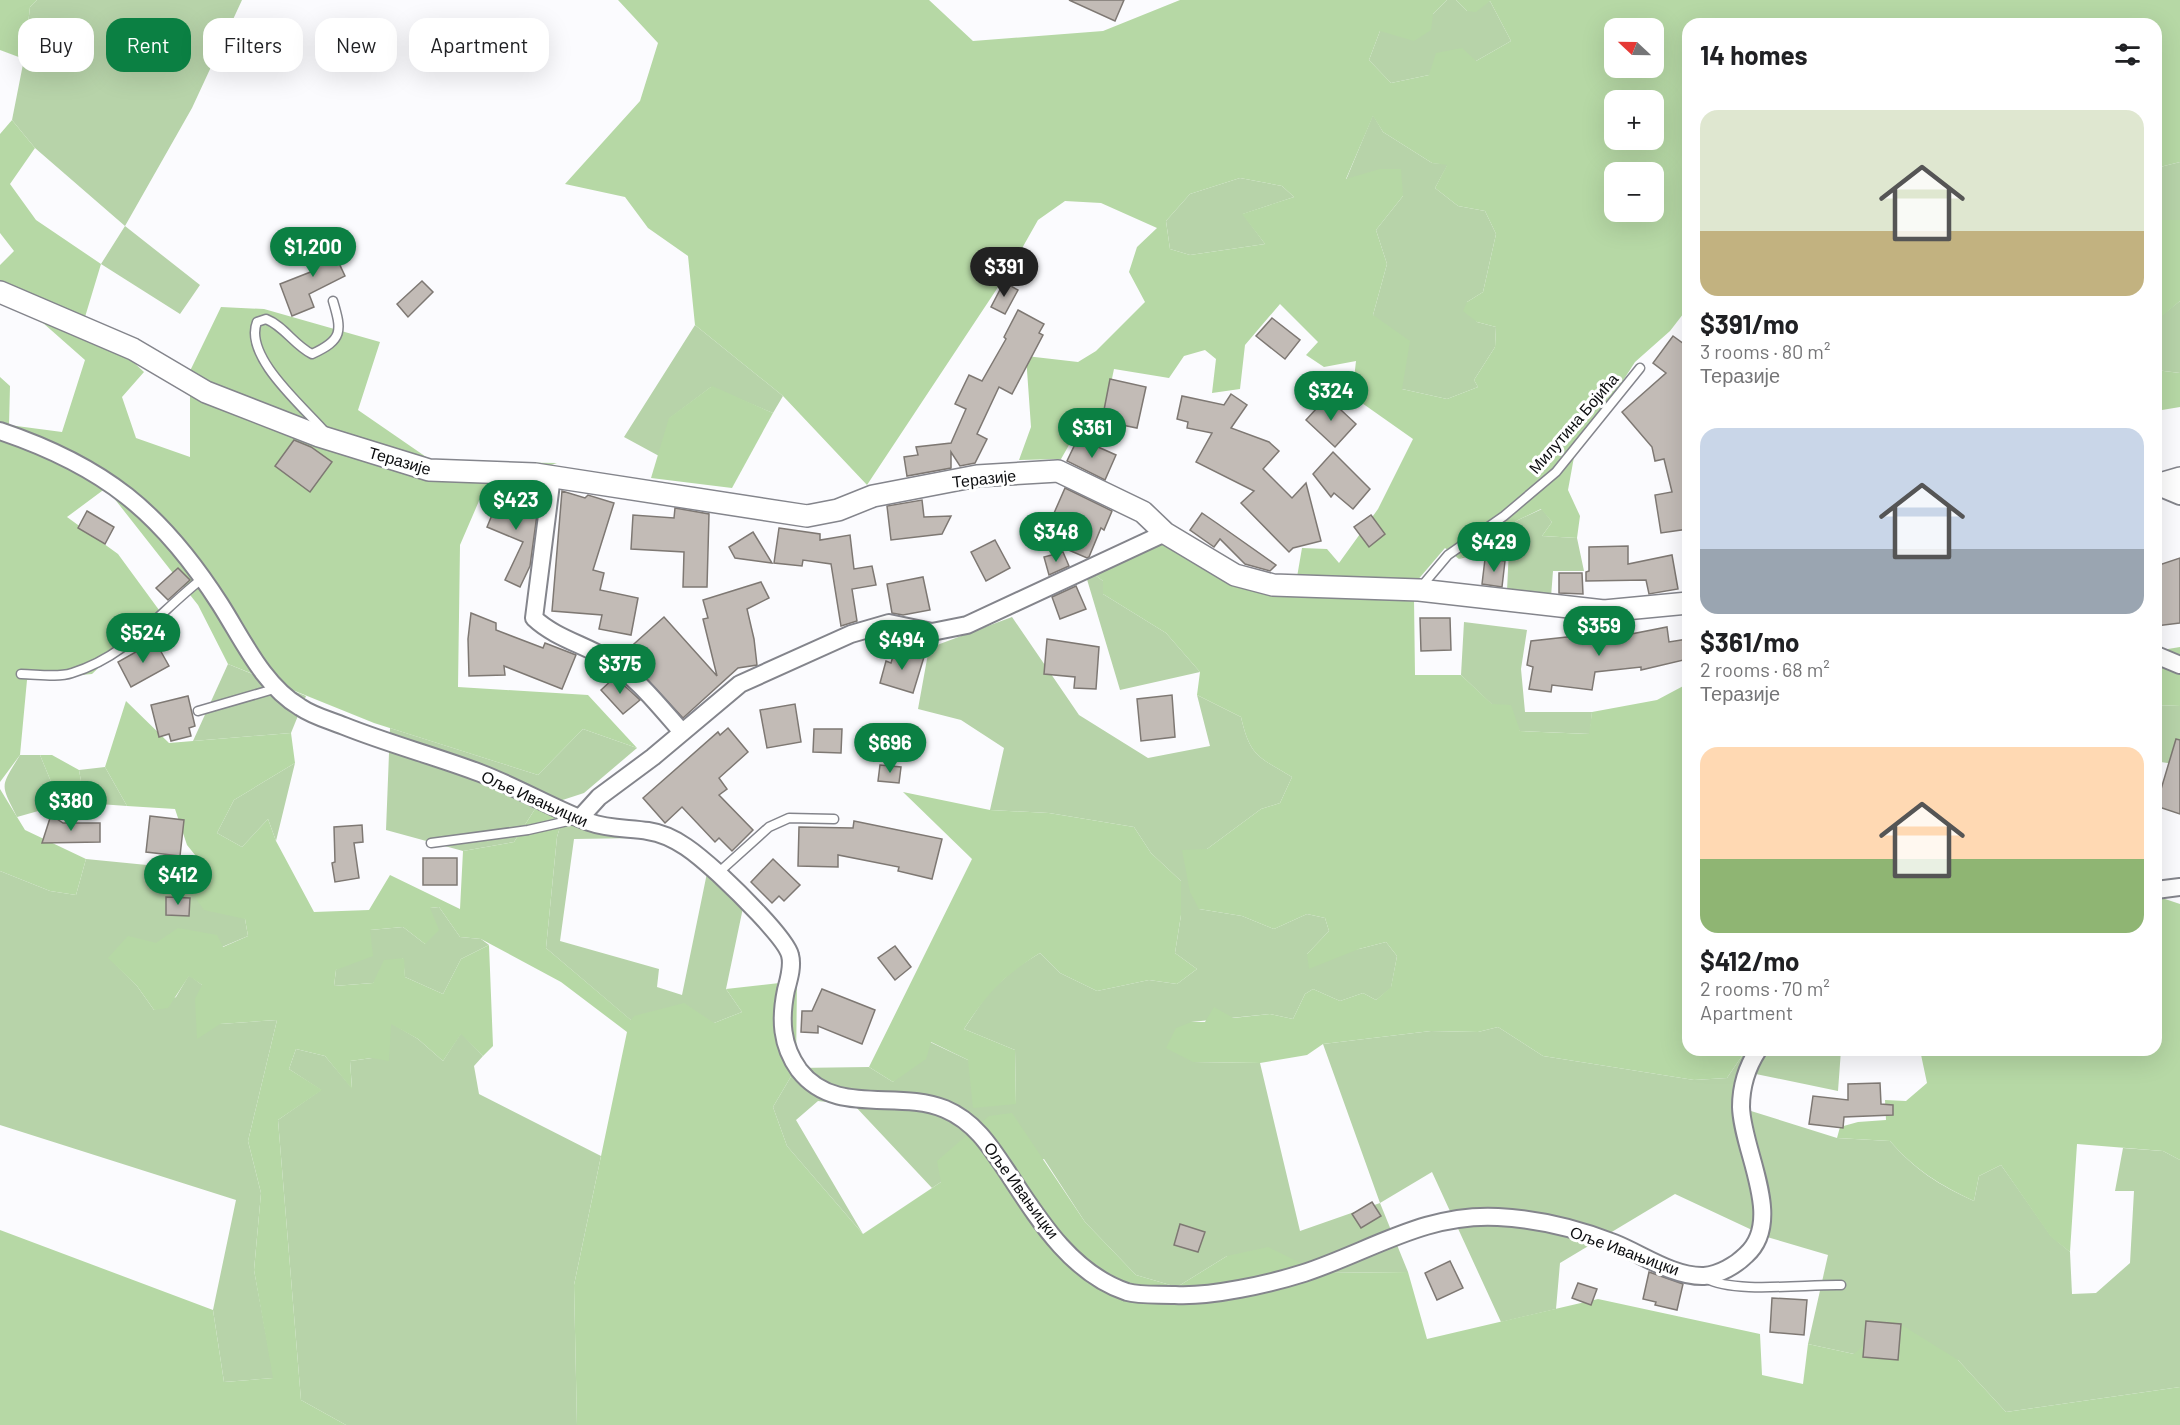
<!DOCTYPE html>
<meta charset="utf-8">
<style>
:root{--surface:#fff;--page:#f6f6f6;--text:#202124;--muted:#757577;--accent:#0b8043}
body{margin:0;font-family:Barlow,sans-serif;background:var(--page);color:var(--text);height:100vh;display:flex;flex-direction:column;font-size:22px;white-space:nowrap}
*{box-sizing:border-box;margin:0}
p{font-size:20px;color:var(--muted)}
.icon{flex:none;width:33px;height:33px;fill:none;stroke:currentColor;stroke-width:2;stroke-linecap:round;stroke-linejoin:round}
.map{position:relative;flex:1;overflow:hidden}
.panel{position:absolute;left:1682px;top:18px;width:480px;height:1038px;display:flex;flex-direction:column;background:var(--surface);border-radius:18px;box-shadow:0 6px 24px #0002}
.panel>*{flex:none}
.banner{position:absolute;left:18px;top:18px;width:570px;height:54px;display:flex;gap:12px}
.needle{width:39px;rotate:292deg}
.fabs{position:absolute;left:1604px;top:18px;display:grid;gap:12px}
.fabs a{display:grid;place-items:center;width:60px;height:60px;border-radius:12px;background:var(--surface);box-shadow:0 6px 24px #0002;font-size:30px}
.price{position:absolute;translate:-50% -51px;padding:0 14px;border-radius:21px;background:var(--accent);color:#fff;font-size:20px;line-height:39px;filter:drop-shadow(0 2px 3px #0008)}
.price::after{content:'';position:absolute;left:50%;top:36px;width:18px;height:14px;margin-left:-9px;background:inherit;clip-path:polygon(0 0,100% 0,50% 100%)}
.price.current{background:#222;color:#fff}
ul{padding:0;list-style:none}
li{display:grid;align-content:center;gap:12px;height:318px;padding:0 18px}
li span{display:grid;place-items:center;height:186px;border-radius:18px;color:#555}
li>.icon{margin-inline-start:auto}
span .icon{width:108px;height:108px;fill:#fffc;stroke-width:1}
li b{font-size:26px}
h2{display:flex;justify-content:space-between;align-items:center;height:72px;padding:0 18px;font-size:26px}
.chip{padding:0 21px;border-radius:18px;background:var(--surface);box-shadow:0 6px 24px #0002;font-size:21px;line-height:54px}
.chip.current{background:var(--accent);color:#fff}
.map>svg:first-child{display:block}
.green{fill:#b7d3a9}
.forest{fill:#b6d8a5;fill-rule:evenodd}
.building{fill:#c2bbb6;stroke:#7e7873;stroke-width:1.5}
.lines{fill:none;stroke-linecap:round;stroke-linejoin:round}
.service-casing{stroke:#84858c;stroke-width:11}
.minor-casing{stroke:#84858c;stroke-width:20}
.tertiary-casing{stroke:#84858c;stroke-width:24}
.service{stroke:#fff;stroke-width:8}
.minor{stroke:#fff;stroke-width:16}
.tertiary{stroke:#fff;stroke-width:21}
.labels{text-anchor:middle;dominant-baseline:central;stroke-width:6;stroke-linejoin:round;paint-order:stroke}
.street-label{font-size:16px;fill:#0d0e10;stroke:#fff}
</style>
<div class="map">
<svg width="2180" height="1425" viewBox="0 0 2180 1425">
<rect width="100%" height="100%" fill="#fbfbfe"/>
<!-- green -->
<g class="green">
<polygon points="37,0 242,0 192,108 125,226 200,285 180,314 101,264 125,226 35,148 12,120 24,59 30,7"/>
<polygon points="1447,0 1456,0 1467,11 1490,1 1511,41 1476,61 1429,75 1391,83 1369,60 1380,31 1433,14"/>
<polygon points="1373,115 1383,132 1432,163 1448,164 1435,188 1458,206 1485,211 1496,234 1483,292 1467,302 1477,322 1496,327 1495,347 1474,380 1478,387 1447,399 1402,389 1373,315 1387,264 1376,230 1403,196 1346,180"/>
<polygon points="2180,162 2180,220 2156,220 2156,168"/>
<polygon points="1240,178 1282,186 1294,197 1243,214 1265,244 1190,255 1170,249 1166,221 1190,194"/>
<polygon points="2180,301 2180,373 2156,370 2156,316 2161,316"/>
<polygon points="695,325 783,396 773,413 711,387 670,418 659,456 624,437"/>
<polygon points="1542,509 1552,522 1542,536 1577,538 1584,571 1553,571 1551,597 1507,591 1509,548 1459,559 1518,520"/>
<polygon points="1083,566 1103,581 1103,594 1166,633 1200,672 1120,690"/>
<path d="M1012,617L1079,715L1148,758L1210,746L1197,695L1241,717C1250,757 1259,757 1292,777L1280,803L1261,809L1207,849L1199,909L1242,916L1274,929L1307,914L1325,918L1329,931L1307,954L1359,949L1386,942L1397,956L1391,988L1376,1000L1363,993L1340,1001L1313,989L1305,994L1293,1019L1270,1014L1191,1022L1194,1062L1260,1063L1300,1231L1380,1203L1323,1044L1431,1031L1478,1032L1498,1027L1543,1056L1694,1080L1727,1078L1746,1050H1841L1838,1091L1751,1073V1111L1837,1138L1890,1141C1915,1170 1939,1185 1974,1201L1979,1176L2001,1165L2051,1236L2070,1252L2072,1294L2096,1293L2130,1263L2134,1191H2115L2123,1148L2163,1151L2180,1160V1387L2006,1412L1958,1360L1854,1354L1808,1344L1828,1255L1767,1237L1675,1194L1560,1263L1556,1309L1501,1322L1432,1172L1380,1203L1408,1272L1321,1273L1227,1256L1177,1287L1136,1275L1085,1222L1044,1159L941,1182L932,1188L854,1105L818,1101L796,1120L863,1234L787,1146L773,1107L796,1068L869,1067L893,1082L930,1042L968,1060L1016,1104L1015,1050L964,1029L988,993L1016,968L1040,953L1060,973L1097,991L1149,980L1177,984L1197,969L1175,953L1181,915V881L1151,853L1134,827L1049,813L990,810L1004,748L961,720L918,709L929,648Z"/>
<polygon points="1464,622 1527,630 1521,669 1525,712 1592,712 1590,734 1520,731 1461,675"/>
<polygon points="228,664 306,696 291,733 193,741"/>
<polygon points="2156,705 2180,706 2180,765 2161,762 2156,757"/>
<polygon points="390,728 538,775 583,729 637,748 584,793 535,809 514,842 463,851 386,830"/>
<path d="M20,755H40L54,789L56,806L17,817C0,783 0,788 20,755Z"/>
<polygon points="295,763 276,841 268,819 242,847 217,833 234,800"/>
<polygon points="105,767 127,806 85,803 79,770"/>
<polygon points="563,817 642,838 574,839 560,941 659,969 657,987 682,995 707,873 744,903 726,989 742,1012 714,1023 632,1021 546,948 557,837"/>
<polygon points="86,859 208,871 245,919 248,936 222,947 178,929 156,944 109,958 137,986 154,1010 176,997 189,975 202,985 220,1024 277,1020 248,1141 261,1193 254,1270 274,1378 224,1382 213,1310 236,1200 0,1125 0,871 50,891 76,895"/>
<polygon points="439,907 460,937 481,939 489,945 461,959 443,994 405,977 403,958 373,983 334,986 336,970 370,930 403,927 425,944 430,908"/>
<polygon points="391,1023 418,1039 443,1061 461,1033 483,1056 474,1066 479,1094 601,1156 574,1285 577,1425 346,1425 301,1400 278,1120 321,1090 289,1069 296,1049 325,1056 352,1088 350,1061 372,1058"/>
</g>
<!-- forest -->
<g class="forest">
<polygon points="0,0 37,0 30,7 24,59 0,50"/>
<path d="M618,0H929L973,41L1103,31L1180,0H1447L1433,14L1431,30L1414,41L1380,31L1369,60L1391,83L1429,75L1436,53L1462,48L1476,61L1511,41L1490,1L1476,12L1467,11L1456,0H2180V162L2156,168V24H1688L1687,309L1670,331L1635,362L1574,457L1568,490L1580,516L1577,538L1542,536L1552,522L1541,509L1518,520L1459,559L1445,548L1416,582L1414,599L1415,675H1461L1492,704L1511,705L1520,731L1589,734L1592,712L1657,700L1687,684L1688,1050H1746L1727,1078L1694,1080L1543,1056L1498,1027L1478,1032L1431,1031L1323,1044L1307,1055L1260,1063L1193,1062L1166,1048L1176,1028L1191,1022H1205L1214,1007L1233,1018L1270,1014L1293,1019L1305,994L1313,989L1340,1001L1363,993L1376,1000L1391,987L1397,956L1386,942L1359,949L1309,969L1307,954L1329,931L1325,918L1307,914L1274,929L1242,916L1199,909L1190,892L1182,850L1207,849L1261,809L1280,803L1292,777C1259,757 1250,757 1241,717L1197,695L1200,672L1166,633L1103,594V581L1083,566L1149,533L1227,578L1281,575L1297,577L1302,548L1327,549L1339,563L1378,509L1413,439L1352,396L1356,361L1324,367L1306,355L1318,342L1280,304L1245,345L1240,389L1212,393L1216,359L1205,350L1184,356L1169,378L1114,369L1101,431H1077L1061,459L1019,460L1031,427L1026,356L1078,362L1096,351L1145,302L1129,272L1137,247L1157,228L1101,203L1065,201L1038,220L1012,266L867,485L783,396L695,325L688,256L648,228L625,197L565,184L640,101L658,43ZM1614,28H1653V68H1614ZM1614,100H1653V140H1614ZM1373,116L1383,132L1432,163L1447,165L1435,188L1458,206L1485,211L1496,234L1483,292L1467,302L1463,311L1477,322L1496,327L1495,347L1474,380L1478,387L1447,399L1402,389L1410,341L1373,315L1387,264L1376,230L1403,196L1401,169H1380L1346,179ZM1614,172H1653V212H1614ZM1240,178L1282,186L1294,197L1242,214L1265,244L1190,255L1170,249L1166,221L1190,194Z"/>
<polygon points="12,120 35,148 10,184 36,220 101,264 85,317 144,372 122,397 136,438 190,457 190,371 221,307 264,309 380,342 358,410 432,461 557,463 485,487 460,545 458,687 588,695 637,748 583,729 538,775 374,723 228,664 198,605 106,488 67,517 118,554 159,610 92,674 27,680 20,755 0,782 0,377 10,386 9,425 62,432 85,360 0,285 0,265 14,251 0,233 0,134"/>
<polygon points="2156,220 2180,220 2180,301 2161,317 2156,316"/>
<polygon points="2156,370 2180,373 2180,407 2156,411"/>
<polygon points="712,386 773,413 732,488 651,478 669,418"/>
<polygon points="2180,647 2180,706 2156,705 2156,651"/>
<polygon points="126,701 169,743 291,733 295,763 234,800 217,833 242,847 268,819 276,841 314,912 369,910 390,875 460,909 463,851 514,842 535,809 563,817 557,837 546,948 631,1020 634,1016 684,1003 714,1023 742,1012 726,989 797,981 796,1068 773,1107 787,1146 863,1234 941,1182 937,1161 989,1116 1012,1113 1085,1222 1136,1275 1177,1287 1227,1256 1268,1247 1321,1273 1408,1272 1427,1339 1598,1299 1760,1334 1762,1375 1803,1384 1808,1344 1854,1354 1892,1319 1958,1360 2006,1412 2180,1387 2180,1425 577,1425 574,1285 627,1032 561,982 481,939 460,937 439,907 430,908 439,930 425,944 403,927 370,930 373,956 336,970 334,986 373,983 384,960 404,958 405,977 443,994 461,959 489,945 493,1046 483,1056 461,1034 443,1061 418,1039 391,1024 389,1061 372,1058 350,1061 352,1089 325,1056 296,1049 289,1069 322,1090 278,1120 301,1400 346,1425 0,1425 0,1230 213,1310 224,1382 273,1378 254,1270 261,1193 248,1141 277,1020 220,1024 197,1039 195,999 202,985 189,976 168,1008 154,1010 137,986 108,958 128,936 156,943 178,928 217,935 223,947 248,936 245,919 204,910 191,892 208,871 187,845 175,809 127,806 105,767"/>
<polygon points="40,755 52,755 79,770 85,803 56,806 54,789"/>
<polygon points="0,789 25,830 86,859 76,895 50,891 0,871"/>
<path d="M903,792L990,810L1049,813L1134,827L1151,853L1181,881V915L1175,953L1197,969L1177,984L1149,980L1097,991L1060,973L1040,953C1002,977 988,992 964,1029L1015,1050L1016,1104L973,1108L968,1060L931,1042L926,1059L893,1082L869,1067L972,859Z"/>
<path d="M2156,896L2180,904V1160L2163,1151L2077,1144L2070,1252L2051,1237L2001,1165L1979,1176L1974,1201C1940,1185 1915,1170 1890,1141L1837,1138L1840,1127L1858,1122L1886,1120L1885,1100L1906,1101L1927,1083L1920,1050H2156Z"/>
</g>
<!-- building -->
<g class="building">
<polygon points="1069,0 1124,0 1115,21"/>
<polygon points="328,240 345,276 309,294 314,307 292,316 280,284 313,271 304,251"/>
<polygon points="422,281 433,292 408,317 397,304"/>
<polygon points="1004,282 1018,290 1005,314 991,307"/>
<polygon points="1018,310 1044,324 1039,333 1043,335 1012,394 999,387 977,434 987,439 975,463 960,466 951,452 951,468 907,476 904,457 918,455 916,447 951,443 966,409 955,404 969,375 982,381 1006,339 1004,337"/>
<polygon points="1272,318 1300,340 1285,359 1256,336"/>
<polygon points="1673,336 1688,347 1688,529 1661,533 1655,495 1672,492 1664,459 1655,461 1652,447 1622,412 1666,373 1653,363"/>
<polygon points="1110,379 1146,387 1137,428 1122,425 1103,415"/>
<polygon points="1231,394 1247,405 1231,428 1269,442 1279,451 1263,469 1292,498 1306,483 1321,541 1293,548 1289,552 1241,503 1254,491 1196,462 1212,433 1187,428 1188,422 1177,419 1182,396 1224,405"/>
<polygon points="1327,397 1356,424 1335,447 1306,420"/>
<polygon points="1078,438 1116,455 1105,480 1067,461"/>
<polygon points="294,440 311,447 332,462 310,492 275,466"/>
<polygon points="1333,452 1370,489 1353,509 1334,493 1331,497 1313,474"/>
<polygon points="1065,488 1112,511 1104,530 1101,528 1089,557 1087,558 1064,548 1072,529 1051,520"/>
<polygon points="502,491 538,507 530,566 520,587 505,580 523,542 487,527"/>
<polygon points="562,491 585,498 588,495 614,503 593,570 604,573 600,590 638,598 631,635 599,629 602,615 552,611"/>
<polygon points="922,500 924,517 951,516 942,534 891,540 887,506"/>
<polygon points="675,508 709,514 707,587 683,587 684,552 631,549 633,515 674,518"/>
<polygon points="87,511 114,527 105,544 78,528"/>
<polygon points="1202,513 1218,524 1276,565 1270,571 1245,564 1220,539 1214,547 1190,530"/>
<polygon points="1371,515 1385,534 1369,547 1354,527"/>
<polygon points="779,528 820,534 820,540 850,535 854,569 872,566 876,585 852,589 857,621 841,626 831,564 803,560 802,566 774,563"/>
<polygon points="753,532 772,563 735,558 729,547"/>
<polygon points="995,540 1010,568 986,581 971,552"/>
<polygon points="1628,546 1628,564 1672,555 1678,589 1649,594 1646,580 1586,581 1586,572 1589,571 1589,547"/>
<polygon points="1063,552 1069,566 1049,575 1044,557"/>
<polygon points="2180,558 2180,623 2156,626 2156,566"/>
<polygon points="1485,559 1505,561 1502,587 1482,584"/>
<polygon points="178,568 190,580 168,600 156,588"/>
<polygon points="1559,573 1582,573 1583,594 1559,593"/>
<polygon points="923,577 930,610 903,615 892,613 887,584"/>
<polygon points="761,582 769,598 747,609 754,639 757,665 738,668 683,718 632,663 634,661 625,652 664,617 717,676 703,619 708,618 703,600"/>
<polygon points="1076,586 1086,609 1060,619 1052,597"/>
<polygon points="471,613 496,623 496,630 543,648 545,643 576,655 562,689 504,666 505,675 469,676 468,639"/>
<polygon points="1420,618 1450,618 1451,650 1421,651"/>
<polygon points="1667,627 1669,642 1688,639 1688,659 1641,670 1641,667 1595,672 1592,690 1552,685 1551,692 1529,689 1533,667 1527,665 1531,641 1576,636 1597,639 1596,633 1631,630 1631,634"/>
<polygon points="1047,639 1099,647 1096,689 1074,688 1075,677 1044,674"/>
<polygon points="155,641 169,666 131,687 118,662"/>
<polygon points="895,649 924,657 913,693 880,683 886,661 891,663"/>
<polygon points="615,677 640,700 623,714 601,690"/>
<polygon points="1172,695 1175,737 1141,741 1137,699"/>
<polygon points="188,696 195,726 189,728 191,736 171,741 169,734 159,737 151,705"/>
<polygon points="795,704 801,742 767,748 760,710"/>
<polygon points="728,728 748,752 719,778 727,789 719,795 753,830 732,851 719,838 715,842 682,807 665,823 643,798 718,732 720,735"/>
<polygon points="814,729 842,729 841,753 813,752"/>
<polygon points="2176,739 2180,740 2180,814 2156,806"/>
<polygon points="880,765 901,767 899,783 878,781"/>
<polygon points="51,815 63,823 100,823 100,842 42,843"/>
<polygon points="150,816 184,820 180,856 146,852"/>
<polygon points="854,821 942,839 932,879 898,871 899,867 838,855 838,867 798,866 799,827 853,828"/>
<polygon points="362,825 363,842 354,843 359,878 335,882 332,863 335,862 334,827"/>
<rect x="423" y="858" width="34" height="27"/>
<polygon points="773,859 800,885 784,901 779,896 772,903 751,882"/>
<polygon points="166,897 190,898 189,916 166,915"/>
<polygon points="895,946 911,967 895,980 878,958"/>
<polygon points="822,989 875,1010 862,1044 818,1026 818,1033 801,1032 802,1011 812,1011"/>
<polygon points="1880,1083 1881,1104 1893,1105 1893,1115 1844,1117 1843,1128 1809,1124 1813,1096 1848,1100 1848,1084"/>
<polygon points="1372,1202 1381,1216 1361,1228 1352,1214"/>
<polygon points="1180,1224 1205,1232 1198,1252 1174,1245"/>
<polygon points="1450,1261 1463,1288 1437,1300 1425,1273"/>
<polygon points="1649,1272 1683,1284 1677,1310 1655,1305 1656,1302 1643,1299"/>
<polygon points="1578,1283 1597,1289 1591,1305 1572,1298"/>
<polygon points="1772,1298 1807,1300 1804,1335 1770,1332"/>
<polygon points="1866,1321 1901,1324 1898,1360 1863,1357"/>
</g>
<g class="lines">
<!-- service casing -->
<g class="service-casing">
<g id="service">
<path d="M326,433C305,408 243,357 257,322L266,319C284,326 294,345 312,354C343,340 342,331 333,301"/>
<polyline points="1421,587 1448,555 1504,516 1556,472 1640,368"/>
<path d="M21,674C36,674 57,678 72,673C128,656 159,612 203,578"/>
<polyline points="198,711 274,689"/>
<polyline points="431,843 528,830 577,819"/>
<polyline points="718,873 769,827 789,818 834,819"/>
<path d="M1706,1278C1732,1294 1807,1284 1841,1285"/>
</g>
</g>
<!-- minor casing -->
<g class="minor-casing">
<g id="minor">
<path d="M0,431C104,466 161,512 220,604C243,640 263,685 300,707C313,716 329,720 344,726C389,744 435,756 480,773C517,787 552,808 589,822C608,829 629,828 648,831C676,835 699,856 719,874C734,888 786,938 790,955C793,966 789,979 786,990C780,1019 781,1045 799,1070C835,1117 897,1089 945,1109C976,1122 992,1149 1010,1176C1040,1222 1073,1274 1127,1292C1141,1296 1160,1294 1175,1295C1211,1297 1269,1284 1304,1273C1371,1251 1425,1213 1498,1217C1539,1219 1576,1228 1614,1243C1642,1254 1673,1277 1704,1276C1719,1275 1736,1265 1746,1255C1785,1220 1742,1151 1741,1107C1741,1086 1747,1067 1758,1050"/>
<path d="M552,476L534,618C554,637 582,644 606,658C636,676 659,706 682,732"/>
<polyline points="2156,486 2180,496"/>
<polyline points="2156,655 2180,665"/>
<polyline points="580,818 599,797 653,757 740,684 851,634 889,623 932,632 967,625 1165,533"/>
<polyline points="2156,890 2180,887"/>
</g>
</g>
<!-- tertiary casing -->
<g class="tertiary-casing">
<g id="tertiary">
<polyline points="0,292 133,349 206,392 319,436 429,470 535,474 807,516 838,510 873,496 977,476 1058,471 1143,512 1165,533 1235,575 1273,585 1419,590 1604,611 1688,603"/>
<polyline points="2156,485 2180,478"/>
</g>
</g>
<!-- service -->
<use href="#service" class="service"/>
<!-- minor -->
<use href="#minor" class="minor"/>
<!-- tertiary -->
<use href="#tertiary" class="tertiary"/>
</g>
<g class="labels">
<!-- street labels -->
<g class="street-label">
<text transform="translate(1573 423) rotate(-49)">Милутина Бојића</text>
<text transform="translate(400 460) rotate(16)">Теразије</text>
<text transform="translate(984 478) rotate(-6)">Теразије</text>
<text transform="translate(535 798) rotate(24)">Оље Ивањицки</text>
<text transform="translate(1022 1190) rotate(54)">Оље Ивањицки</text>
<text transform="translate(1625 1250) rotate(20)">Оље Ивањицки</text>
</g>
</g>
</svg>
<div class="fabs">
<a><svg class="needle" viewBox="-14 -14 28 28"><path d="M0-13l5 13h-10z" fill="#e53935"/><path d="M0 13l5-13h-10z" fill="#757577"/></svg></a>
<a>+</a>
<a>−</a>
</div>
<b class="price" style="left:313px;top:278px">$1,200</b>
<b class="price current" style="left:1004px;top:298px">$391</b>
<b class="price" style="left:1331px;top:422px">$324</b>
<b class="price" style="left:1092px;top:459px">$361</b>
<b class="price" style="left:516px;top:531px">$423</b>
<b class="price" style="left:1056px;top:563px">$348</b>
<b class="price" style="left:1494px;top:573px">$429</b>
<b class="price" style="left:1599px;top:657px">$359</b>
<b class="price" style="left:143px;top:664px">$524</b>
<b class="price" style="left:902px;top:671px">$494</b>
<b class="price" style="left:620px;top:695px">$375</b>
<b class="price" style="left:890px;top:774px">$696</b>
<b class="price" style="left:71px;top:832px">$380</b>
<b class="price" style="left:178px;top:906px">$412</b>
<div class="banner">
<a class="chip">Buy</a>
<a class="chip current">Rent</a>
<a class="chip">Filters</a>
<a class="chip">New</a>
<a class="chip">Apartment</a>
</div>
<section class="panel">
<h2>14 homes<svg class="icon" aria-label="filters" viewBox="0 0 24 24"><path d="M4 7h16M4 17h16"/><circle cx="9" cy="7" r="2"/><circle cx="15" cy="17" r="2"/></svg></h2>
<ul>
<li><span style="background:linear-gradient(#dfe7d0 65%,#c2b280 0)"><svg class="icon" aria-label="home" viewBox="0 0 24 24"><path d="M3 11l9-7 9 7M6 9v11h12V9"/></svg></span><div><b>$391/mo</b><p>3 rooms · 80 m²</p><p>Теразије</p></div></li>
<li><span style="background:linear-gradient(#c9d6e8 65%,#9aa5b1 0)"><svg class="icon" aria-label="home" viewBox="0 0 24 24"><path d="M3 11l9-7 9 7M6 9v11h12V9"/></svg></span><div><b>$361/mo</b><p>2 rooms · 68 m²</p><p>Теразије</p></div></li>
<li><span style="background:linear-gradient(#ffd9b3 60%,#8fb573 0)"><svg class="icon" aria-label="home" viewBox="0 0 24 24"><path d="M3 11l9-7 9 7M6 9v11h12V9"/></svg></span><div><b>$412/mo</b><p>2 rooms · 70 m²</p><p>Apartment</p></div></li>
</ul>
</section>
</div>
